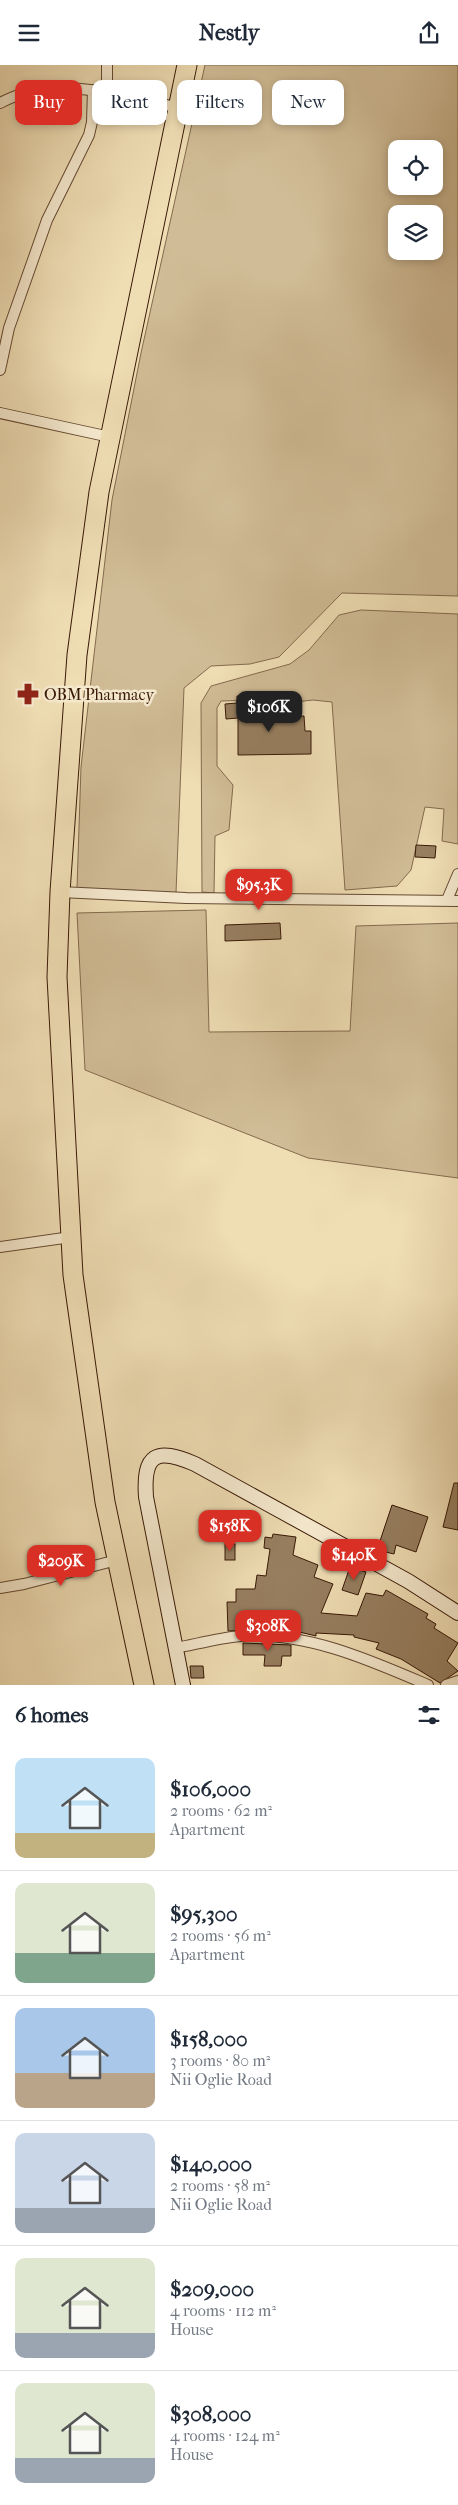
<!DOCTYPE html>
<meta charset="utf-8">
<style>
:root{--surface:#fff;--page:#f2f2f3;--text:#1f2937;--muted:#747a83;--line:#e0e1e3;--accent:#d93025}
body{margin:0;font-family:"IM FELL French Canon",serif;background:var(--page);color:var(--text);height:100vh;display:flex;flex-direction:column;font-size:19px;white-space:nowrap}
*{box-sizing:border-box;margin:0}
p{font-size:16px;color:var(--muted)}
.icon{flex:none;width:28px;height:28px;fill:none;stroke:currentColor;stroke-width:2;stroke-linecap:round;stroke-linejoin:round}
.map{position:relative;height:1620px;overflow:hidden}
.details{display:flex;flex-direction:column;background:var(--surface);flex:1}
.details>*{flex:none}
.guide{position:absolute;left:15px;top:15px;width:429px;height:45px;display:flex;gap:10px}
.buttons{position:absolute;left:388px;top:75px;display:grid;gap:10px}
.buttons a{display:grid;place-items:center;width:55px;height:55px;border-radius:10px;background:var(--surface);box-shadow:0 2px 8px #0003;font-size:25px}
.price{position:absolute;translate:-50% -42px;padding:0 11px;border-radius:10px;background:var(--accent);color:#fff;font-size:16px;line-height:32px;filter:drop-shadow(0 1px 2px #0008)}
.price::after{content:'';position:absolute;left:50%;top:30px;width:15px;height:11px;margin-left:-8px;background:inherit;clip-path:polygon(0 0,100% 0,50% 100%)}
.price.current{background:#222;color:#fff}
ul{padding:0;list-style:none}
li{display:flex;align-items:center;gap:15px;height:125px;padding:0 15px}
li+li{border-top:1px solid var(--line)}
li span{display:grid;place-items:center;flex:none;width:140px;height:100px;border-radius:10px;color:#555}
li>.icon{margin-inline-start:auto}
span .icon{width:60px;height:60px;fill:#fffc;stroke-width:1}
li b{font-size:21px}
h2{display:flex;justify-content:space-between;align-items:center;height:60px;padding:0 15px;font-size:21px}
.chip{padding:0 18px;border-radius:10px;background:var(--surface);box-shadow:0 2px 8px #0003;font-size:18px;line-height:45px}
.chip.current{background:var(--accent);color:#fff}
header{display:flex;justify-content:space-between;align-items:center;height:65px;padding:0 15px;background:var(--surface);font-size:22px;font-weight:700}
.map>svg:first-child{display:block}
.green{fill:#d0bc96;stroke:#846a4e;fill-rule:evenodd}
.building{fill:#977f60;stroke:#381906}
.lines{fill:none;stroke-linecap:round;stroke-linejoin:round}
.street-casing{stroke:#664a32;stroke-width:12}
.secondary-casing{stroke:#381906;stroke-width:16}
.highway-casing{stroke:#381906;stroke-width:21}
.street{stroke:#f5e9ce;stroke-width:10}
.secondary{stroke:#f5e9ce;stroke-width:14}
.highway{stroke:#efddb4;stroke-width:19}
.labels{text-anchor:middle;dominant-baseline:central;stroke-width:5;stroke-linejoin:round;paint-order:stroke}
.poi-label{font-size:16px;fill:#381906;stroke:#f5e9ce;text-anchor:start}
</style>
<header><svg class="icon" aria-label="menu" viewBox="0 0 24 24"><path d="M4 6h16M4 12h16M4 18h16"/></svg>Nestly<svg class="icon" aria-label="share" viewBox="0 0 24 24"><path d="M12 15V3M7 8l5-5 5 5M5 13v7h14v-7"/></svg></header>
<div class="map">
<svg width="458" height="1620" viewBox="0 0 458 1620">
<rect width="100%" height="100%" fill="#efddb4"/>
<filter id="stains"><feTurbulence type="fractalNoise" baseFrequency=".004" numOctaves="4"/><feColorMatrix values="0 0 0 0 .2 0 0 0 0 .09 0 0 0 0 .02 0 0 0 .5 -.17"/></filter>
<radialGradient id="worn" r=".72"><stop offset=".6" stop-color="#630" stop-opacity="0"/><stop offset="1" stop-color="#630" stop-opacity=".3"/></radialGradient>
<!-- green -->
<g class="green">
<path d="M205,0H458V531L342,528L279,592L250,599L211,601L184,623L176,828L77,823L81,702L112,435L141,288ZM396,84H434V121H396ZM396,149H434V186H396Z"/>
<polygon points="361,545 458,549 458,779 442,776 444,744 425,742 411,805 397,821 345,825 332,637 313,635 278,639 259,635 221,636 217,643 217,701 233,720 229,765 215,771 214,828 202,827 201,638 211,621 290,599 309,585 339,550"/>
<polygon points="206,845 209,967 350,966 356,861 458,858 458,1113 308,1093 85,1005 77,848"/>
</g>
<!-- building -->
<g class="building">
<polygon points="237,631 246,631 247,653 304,651 305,666 311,666 311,689 238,690 238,653 226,654 225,639 237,638"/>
<polygon points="416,780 436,781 435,793 415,792"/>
<polygon points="280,858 281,874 225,876 225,860"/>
<polygon points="454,1418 458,1418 458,1465 443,1462"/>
<polygon points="392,1440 428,1452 416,1487 396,1480 394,1489 377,1485"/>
<polygon points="273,1469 296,1472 293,1490 318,1500 314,1512 333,1519 321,1548 357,1551 366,1528 383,1531 386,1525 428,1549 426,1553 436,1559 434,1563 458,1578 447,1596 458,1606 440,1618 401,1594 376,1584 379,1578 354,1572 354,1570 316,1568 316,1571 291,1565 291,1566 264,1564 228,1566 227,1537 236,1537 236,1524 255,1524 257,1510 266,1511 270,1484 264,1483 265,1472 272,1473"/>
<rect x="225" y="1479" width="10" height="16"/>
<polygon points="350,1502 366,1507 358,1530 342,1525"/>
<polygon points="243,1578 291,1580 291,1591 282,1591 281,1601 264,1601 265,1590 243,1590"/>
<polygon points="190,1601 203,1601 204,1613 191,1613"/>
</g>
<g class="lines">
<!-- street casing -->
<g class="street-casing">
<g id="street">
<polyline points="107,27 107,0"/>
<path d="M0,38C8,34 17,30 25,28C74,15 131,32 179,43"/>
<polyline points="0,305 9,263 47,155 89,70 92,57 93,25"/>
<polyline points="0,348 110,372"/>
<polyline points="60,827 186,833 458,836"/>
<polyline points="447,835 458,809"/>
<polyline points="0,1182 71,1172"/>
<polyline points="0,1523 24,1519 117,1495"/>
<path d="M176,1583C197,1579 219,1573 240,1571C305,1566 370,1595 428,1620"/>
<polyline points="446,1620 458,1616"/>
</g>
</g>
<!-- secondary casing -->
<g class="secondary-casing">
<path id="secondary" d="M183,1620L146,1432C143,1389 156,1382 195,1399L408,1516L458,1548"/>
</g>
<!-- highway casing -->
<g class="highway-casing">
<polyline id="highway" points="144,1620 105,1437 73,1210 57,912 60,827 77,590 99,427 187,0"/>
</g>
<!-- street -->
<use href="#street" class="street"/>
<!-- secondary -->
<use href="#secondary" class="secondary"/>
<!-- highway -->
<use href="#highway" class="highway"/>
</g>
<!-- icons -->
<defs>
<g id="pharmacy-bare" transform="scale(1.725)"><path d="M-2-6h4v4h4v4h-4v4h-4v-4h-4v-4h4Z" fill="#8f2418" stroke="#f5e9ce" stroke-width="2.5" paint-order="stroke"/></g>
</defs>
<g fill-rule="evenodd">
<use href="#pharmacy-bare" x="28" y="629"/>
</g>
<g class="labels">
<!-- poi labels -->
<g class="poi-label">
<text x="44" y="629">OBM Pharmacy</text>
</g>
</g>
<rect width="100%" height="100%" filter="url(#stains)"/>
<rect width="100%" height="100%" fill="url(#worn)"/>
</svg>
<div class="buttons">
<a><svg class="icon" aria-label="locate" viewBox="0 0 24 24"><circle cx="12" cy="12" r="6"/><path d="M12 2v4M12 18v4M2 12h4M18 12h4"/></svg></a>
<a><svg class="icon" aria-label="layers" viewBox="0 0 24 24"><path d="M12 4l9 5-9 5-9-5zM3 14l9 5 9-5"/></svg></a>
</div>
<b class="price current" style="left:269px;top:668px">$106K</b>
<b class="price" style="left:259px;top:846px">$95.3K</b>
<b class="price" style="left:230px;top:1487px">$158K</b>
<b class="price" style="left:354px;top:1516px">$140K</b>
<b class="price" style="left:61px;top:1522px">$209K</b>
<b class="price" style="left:268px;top:1587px">$308K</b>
<div class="guide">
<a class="chip current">Buy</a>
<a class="chip">Rent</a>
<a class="chip">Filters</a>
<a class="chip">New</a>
</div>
</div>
<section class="details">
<h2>6 homes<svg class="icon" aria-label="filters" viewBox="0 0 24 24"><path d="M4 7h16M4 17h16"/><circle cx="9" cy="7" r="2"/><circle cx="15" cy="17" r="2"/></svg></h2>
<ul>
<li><span style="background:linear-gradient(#bfe0f5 75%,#c2b280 0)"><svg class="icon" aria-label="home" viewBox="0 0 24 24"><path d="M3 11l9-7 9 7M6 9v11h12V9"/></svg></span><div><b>$106,000</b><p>2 rooms · 62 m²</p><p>Apartment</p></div></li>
<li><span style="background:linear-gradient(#dfe7d0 70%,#7fa58c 0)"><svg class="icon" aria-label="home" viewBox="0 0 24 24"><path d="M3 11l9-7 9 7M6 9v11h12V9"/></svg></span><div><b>$95,300</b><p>2 rooms · 56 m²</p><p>Apartment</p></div></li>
<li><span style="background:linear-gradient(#a9c7e8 65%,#b9a48a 0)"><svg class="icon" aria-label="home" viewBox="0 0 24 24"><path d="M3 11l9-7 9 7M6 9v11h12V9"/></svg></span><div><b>$158,000</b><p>3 rooms · 80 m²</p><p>Nii Oglie Road</p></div></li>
<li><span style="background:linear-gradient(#c9d6e8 75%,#9aa5b1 0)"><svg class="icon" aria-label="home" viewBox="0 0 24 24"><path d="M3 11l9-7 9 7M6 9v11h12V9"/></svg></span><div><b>$140,000</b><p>2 rooms · 58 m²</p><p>Nii Oglie Road</p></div></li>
<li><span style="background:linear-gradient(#dfe7d0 75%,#9aa5b1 0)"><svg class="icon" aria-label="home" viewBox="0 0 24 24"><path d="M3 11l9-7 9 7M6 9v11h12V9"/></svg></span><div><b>$209,000</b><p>4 rooms · 112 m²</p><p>House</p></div></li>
<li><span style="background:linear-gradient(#dfe7d0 75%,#9aa5b1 0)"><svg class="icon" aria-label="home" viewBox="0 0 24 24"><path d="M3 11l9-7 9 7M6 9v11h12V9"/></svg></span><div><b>$308,000</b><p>4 rooms · 124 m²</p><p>House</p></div></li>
</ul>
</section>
